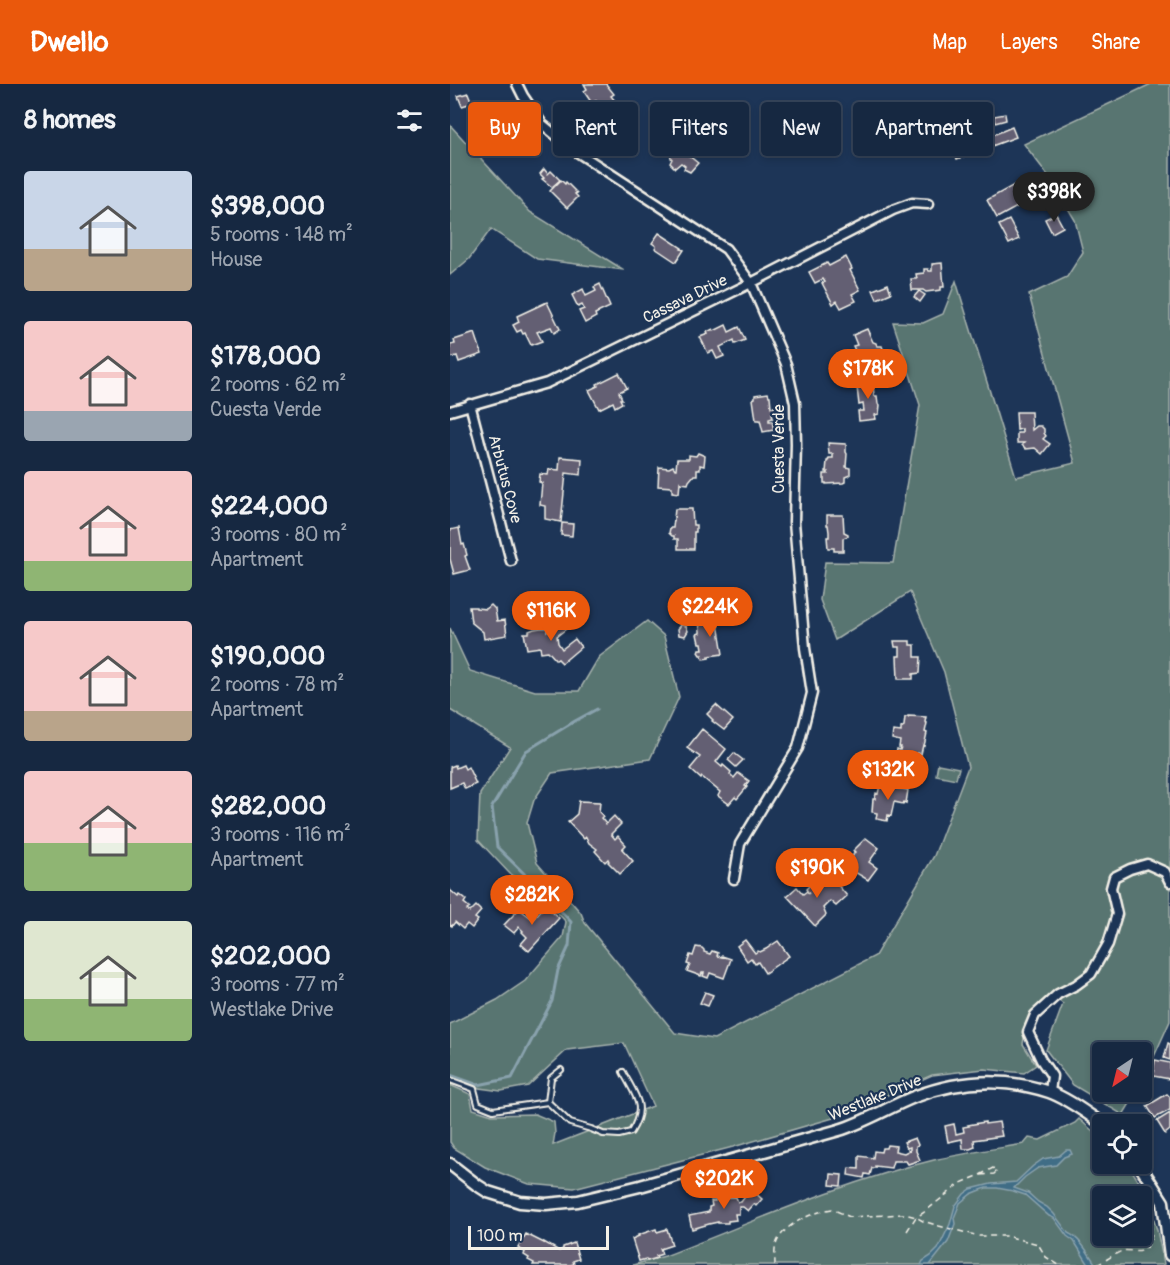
<!DOCTYPE html>
<meta charset="utf-8">
<style>
:root{--surface:#162841;--page:#23344c;--text:#f1f3f6;--muted:#9ea6b1;--line:#35445a;--accent:#ea580c}
body{margin:0;font-family:Pangolin,sans-serif;background:var(--page);color:var(--text);height:100vh;display:flex;flex-direction:column;font-size:22px;white-space:nowrap}
*{box-sizing:border-box;margin:0}
p{font-size:20px;color:var(--muted)}
.icon{flex:none;width:33px;height:33px;fill:none;stroke:currentColor;stroke-width:2;stroke-linecap:round;stroke-linejoin:round}
.map{position:relative;flex:1;overflow:hidden}
.sheet{display:flex;flex-direction:column;background:var(--surface);width:450px}
.sheet>*{flex:none}
.hud{position:absolute;left:18px;top:18px;width:570px;height:54px;display:flex;gap:12px}
.needle{width:39px;rotate:215deg}
.buttons{position:absolute;left:642px;top:958px;display:grid;gap:12px}
.buttons a{display:grid;place-items:center;width:60px;height:60px;border-radius:6px;background:var(--surface);box-shadow:0 3px 9px #0003,0 0 0 2px var(--line);font-size:30px}
.scale{position:absolute;left:18px;bottom:15px;width:141px;box-sizing:border-box;padding-left:6px;border:3px solid #f4f1e8;border-top:0;font-size:16px;line-height:21px;white-space:nowrap;color:#f4f1e8;-webkit-text-stroke:4px #1d3557;paint-order:stroke}
.price{position:absolute;translate:-50% -51px;padding:0 14px;border-radius:21px;background:var(--accent);color:#fff;font-size:20px;line-height:39px;filter:drop-shadow(0 2px 3px #0008)}
.price::after{content:'';position:absolute;left:50%;top:36px;width:18px;height:14px;margin-left:-9px;background:inherit;clip-path:polygon(0 0,100% 0,50% 100%)}
.price.on{background:#222;color:#fff}
ul{padding:0;list-style:none}
li{display:flex;align-items:center;gap:18px;height:150px;padding:0 24px}
li span{display:grid;place-items:center;flex:none;width:168px;height:120px;border-radius:6px;color:#555}
li>.icon{margin-inline-start:auto}
span .icon{width:72px;height:72px;fill:#fffc;stroke-width:1}
li b{font-size:26px}
h2{display:flex;justify-content:space-between;align-items:center;height:72px;padding:0 24px;font-size:26px}
.chip{padding:0 21px;border-radius:6px;background:var(--surface);box-shadow:0 3px 9px #0003,0 0 0 2px var(--line);font-size:21px;line-height:54px}
.chip.on{background:var(--accent);color:#fff}
header{display:flex;align-items:center;gap:36px;box-sizing:border-box;height:84px;padding:0 30px;background:var(--accent);color:#fff}
header strong{font-size:28px}
nav{display:flex;gap:33px;margin-inline-start:auto;font-size:21px}
main{display:flex;flex:1;min-height:0}
.map>svg:first-child{display:block}
.green{fill:#587471;stroke:#a6b2ac;stroke-width:1.5;fill-rule:evenodd}
.water{fill:#416d86;stroke:#89a2ad;stroke-width:1.5}
.lines{fill:none;stroke-linecap:round;stroke-linejoin:round}
.stream{stroke:#89a2ad;stroke-width:3}
.building{fill:#635e73;stroke:#f4f1e8;stroke-width:1.5}
.service-casing{stroke:#f4f1e8;stroke-width:8}
.minor-casing{stroke:#f4f1e8;stroke-width:13}
.tertiary-casing{stroke:#f4f1e8;stroke-width:15}
.path{stroke:#f4f1e8;stroke-width:1.5;stroke-dasharray:6 4.5;stroke-linecap:butt}
.service{stroke:#1d3557;stroke-width:4}
.minor{stroke:#1d3557;stroke-width:8}
.tertiary{stroke:#1d3557;stroke-width:10}
.labels{text-anchor:middle;dominant-baseline:central;stroke-width:4.5;stroke-linejoin:round;paint-order:stroke}
.street-label{font-size:16px;fill:#f4f1e8;stroke:#1d3557}
</style>
<header>
<strong>Dwello</strong>
<nav><a>Map</a><a>Layers</a><a>Share</a></nav>
</header>
<main>
<section class="sheet">
<h2>8 homes<svg class="icon" aria-label="filters" viewBox="0 0 24 24"><path d="M4 7h16M4 17h16"/><circle cx="9" cy="7" r="2"/><circle cx="15" cy="17" r="2"/></svg></h2>
<ul>
<li><span style="background:linear-gradient(#c9d6e8 65%,#b9a48a 0)"><svg class="icon" aria-label="home" viewBox="0 0 24 24"><path d="M3 11l9-7 9 7M6 9v11h12V9"/></svg></span><div><b>$398,000</b><p>5 rooms · 148 m²</p><p>House</p></div></li>
<li><span style="background:linear-gradient(#f6c9c9 75%,#9aa5b1 0)"><svg class="icon" aria-label="home" viewBox="0 0 24 24"><path d="M3 11l9-7 9 7M6 9v11h12V9"/></svg></span><div><b>$178,000</b><p>2 rooms · 62 m²</p><p>Cuesta Verde</p></div></li>
<li><span style="background:linear-gradient(#f6c9c9 75%,#8fb573 0)"><svg class="icon" aria-label="home" viewBox="0 0 24 24"><path d="M3 11l9-7 9 7M6 9v11h12V9"/></svg></span><div><b>$224,000</b><p>3 rooms · 80 m²</p><p>Apartment</p></div></li>
<li><span style="background:linear-gradient(#f6c9c9 75%,#b9a48a 0)"><svg class="icon" aria-label="home" viewBox="0 0 24 24"><path d="M3 11l9-7 9 7M6 9v11h12V9"/></svg></span><div><b>$190,000</b><p>2 rooms · 78 m²</p><p>Apartment</p></div></li>
<li><span style="background:linear-gradient(#f6c9c9 60%,#8fb573 0)"><svg class="icon" aria-label="home" viewBox="0 0 24 24"><path d="M3 11l9-7 9 7M6 9v11h12V9"/></svg></span><div><b>$282,000</b><p>3 rooms · 116 m²</p><p>Apartment</p></div></li>
<li><span style="background:linear-gradient(#dfe7d0 65%,#8fb573 0)"><svg class="icon" aria-label="home" viewBox="0 0 24 24"><path d="M3 11l9-7 9 7M6 9v11h12V9"/></svg></span><div><b>$202,000</b><p>3 rooms · 77 m²</p><p>Westlake Drive</p></div></li>
</ul>
</section>
<div class="map">
<svg width="720" height="1181" viewBox="0 0 720 1181">
<rect width="100%" height="100%" fill="#1d3557"/>
<filter id="ink" filterUnits="userSpaceOnUse"><feTurbulence type="fractalNoise" baseFrequency=".0167" numOctaves="2"/><feDisplacementMap in="SourceGraphic" scale="12" xChannelSelector="R" yChannelSelector="G"/><feConvolveMatrix kernelMatrix="1 2 1 2 8 2 1 2 1" color-interpolation-filters="sRGB"/></filter>
<g filter="url(#ink)">
<!-- green -->
<g class="green">
<polygon points="701,0 720,0 720,937 692,999 692,969 652,969 652,1008 687,1008 673,1031 623,1001 596,966 613,920 602,912 576,942 573,960 586,981 574,989 534,985 482,991 390,1032 283,1063 124,1104 79,1100 35,1083 4,1064 0,1058 0,1001 20,1010 23,1025 42,1031 85,1030 104,1038 105,1049 103,1061 203,1022 174,959 117,966 78,1002 51,1007 0,1000 0,940 47,916 75,897 113,853 116,838 85,804 61,791 28,756 30,710 60,663 0,626 0,544 20,587 85,607 129,607 149,573 197,537 214,552 229,613 200,675 102,689 84,716 77,739 87,779 131,829 135,839 225,949 264,955 425,872 484,772 518,683 494,588 460,508 385,556 370,516 375,478 443,479 470,321 443,238 473,239 493,230 506,197 566,393 625,379 579,211 617,193 633,168 625,136 600,94 574,60"/>
<polygon points="0,41 80,128 174,186 87,175 41,145 19,175 0,191"/>
<polygon points="488,680 509,684 506,695 486,691"/>
<path d="M629,1035L652,1055V1080H678L694,1106L707,1146L714,1180L712,1181H183L215,1172C303,1138 392,1098 484,1076C514,1069 544,1065 574,1060L579,1054L590,1056L625,1039ZM652,1113H692V1152H652Z"/>
</g>
<!-- water -->
<path class="water" d="M616,1066H620L622,1070L614,1073L606,1081L588,1084L575,1093L564,1104L578,1109L588,1118L597,1123L604,1130L618,1149C630,1154 639,1170 646,1181H639L624,1157L617,1152L604,1134L599,1132L575,1111L563,1107L547,1104H536L521,1110L510,1119L504,1134L505,1140L498,1158L480,1181H471L473,1177L481,1172L488,1165L500,1140L505,1122L514,1110L521,1105L541,1100L566,1098L583,1082L593,1075L609,1072Z"/>
<g class="lines">
<!-- stream -->
<polyline class="stream" points="0,991 28,1001 62,994 102,917 108,886 119,862 121,838 100,815 47,763 42,723 76,667 125,637 147,625"/>
</g>
<!-- building -->
<g class="building">
<polygon points="134,0 156,0 164,10 161,12 166,18 162,22 160,20 154,26 146,16 143,19 141,18 135,9 134,7 137,5"/>
<polygon points="18,9 22,19 12,22 8,12"/>
<polygon points="555,30 556,36 545,39 544,32"/>
<polygon points="63,37 68,44 70,42 74,48 72,49 79,59 62,71 58,65 59,62 55,56 52,56 47,48"/>
<polygon points="562,43 566,53 507,75 503,64 535,51 536,54"/>
<polygon points="223,47 225,57 227,55 230,58 230,61 235,65 237,65 238,71 248,79 240,88 234,85 235,82 231,79 225,84 220,79 222,75 221,74 220,68 217,68 216,62 214,62 213,53 217,53 216,48"/>
<polygon points="94,85 98,90 101,87 110,96 102,103 92,95 94,94 90,90"/>
<polygon points="575,95 585,113 547,134 537,116"/>
<polygon points="111,96 115,100 116,98 127,109 125,110 128,113 117,124 100,107"/>
<polygon points="606,130 613,143 602,149 595,135"/>
<polygon points="559,136 569,155 559,160 549,141"/>
<polygon points="209,149 232,164 231,165 234,166 226,178 205,164 206,162 202,159"/>
<polygon points="396,173 402,185 400,186 410,206 402,210 406,217 391,224 387,217 383,220 372,199 375,198 373,195 365,199 359,188 377,179 379,182"/>
<polygon points="492,179 494,203 491,203 491,206 476,208 473,206 462,206 461,195 467,195 466,190 474,189 474,185 478,185 479,187 482,187 482,180"/>
<polygon points="150,200 160,223 145,230 146,233 135,239 129,227 134,225 132,221 128,223 122,211 133,205 136,212 146,207 144,203"/>
<polygon points="438,200 441,209 427,215 423,206"/>
<polygon points="469,207 475,211 470,218 464,213"/>
<polygon points="97,218 110,245 104,249 101,243 87,248 92,257 81,261 75,249 73,250 71,246 67,248 63,241 69,238 67,232"/>
<polygon points="276,241 279,248 289,243 295,256 285,260 284,256 270,263 274,272 267,275 263,267 258,269 250,253 258,250 257,248 263,245 264,247"/>
<polygon points="417,245 423,258 426,259 427,262 432,262 435,270 411,280 403,262 407,261 403,251"/>
<polygon points="25,249 32,270 9,278 7,272 0,274 0,261 5,260 4,256"/>
<polygon points="169,289 177,304 169,308 172,315 170,315 172,319 165,323 163,318 149,325 139,306 148,302 147,300"/>
<polygon points="421,293 422,298 423,298 424,312 427,312 428,320 430,321 429,330 425,331 426,335 409,337 408,327 414,327 413,320 409,321 407,303 410,303 409,300 412,300 411,295"/>
<polygon points="318,309 319,312 320,312 321,323 324,323 325,326 324,328 322,329 323,334 319,335 319,337 322,337 324,346 313,348 310,336 306,336 303,315 305,314 305,311"/>
<polygon points="566,328 581,328 582,346 587,342 591,342 594,345 594,349 596,352 593,355 600,360 592,370 585,364 576,365 572,361 574,359 567,359 567,349 572,349 572,345 567,346"/>
<polygon points="378,359 396,360 396,368 397,370 396,383 400,384 400,391 395,393 395,398 393,399 376,400 376,399 374,399 374,390 378,390 378,388 376,388 377,377 378,377 379,374 383,374 383,370 379,370"/>
<polygon points="248,369 255,372 254,382 250,381 250,386 247,386 247,391 244,391 239,397 238,400 231,399 230,398 229,409 222,408 222,403 208,402 209,383 219,384 223,382 225,385 226,385 227,375 239,375 239,371 246,372"/>
<polygon points="110,373 132,375 131,391 116,389 111,438 95,435 95,422 90,421 92,399 89,398 90,390 98,391 99,385 109,386"/>
<polygon points="225,425 242,425 243,441 246,441 246,448 244,448 244,465 228,465 228,455 224,455 224,452 222,452 219,449 220,444 223,444"/>
<polygon points="377,431 393,431 394,448 398,450 398,452 393,454 393,467 384,467 384,464 378,464 377,453 379,453 379,448 378,441 377,441"/>
<polygon points="112,439 123,440 122,452 111,451"/>
<polygon points="9,444 12,461 14,460 17,471 15,472 20,486 4,490 0,475 0,446"/>
<polygon points="41,521 45,525 47,537 55,536 57,551 34,555 33,548 21,538 19,523 26,523 26,524 36,525"/>
<polygon points="267,533 273,570 259,572 259,574 253,575 252,571 250,571 248,568 249,565 253,565 252,559 249,559 247,550 250,549 250,547 249,536"/>
<polygon points="109,537 116,545 107,552 108,559 112,565 125,555 131,563 112,579 108,575 106,576 98,567 91,568 90,563 77,565 74,549 79,549 79,547 84,545 91,544 97,544 97,547"/>
<polygon points="231,541 236,542 238,547 235,552 229,551 228,545"/>
<polygon points="444,557 460,557 460,561 465,561 465,573 471,573 470,589 463,590 463,595 448,595 447,572 450,572 450,563 445,563"/>
<polygon points="266,621 283,636 274,646 262,637 263,636 257,630"/>
<polygon points="458,632 476,633 475,638 477,639 475,648 477,649 474,662 473,661 471,670 467,669 465,681 445,677 447,665 450,666 451,663 449,663 450,657 442,655 443,647 451,648 451,644 454,642 455,633 458,633"/>
<polygon points="252,645 276,665 266,678 272,683 273,681 281,688 280,690 284,694 288,689 299,697 295,702 297,703 287,715 285,713 279,720 268,712 270,708 252,693 251,695 240,685 250,673 237,664"/>
<polygon points="284,669 293,676 286,683 278,676"/>
<polygon points="5,681 6,684 13,681 15,685 18,683 26,700 15,705 12,699 0,704 0,683"/>
<polygon points="430,701 439,703 440,702 444,704 458,706 456,719 454,718 453,720 444,718 441,732 438,731 437,737 426,735 427,729 422,728 423,715 425,715 426,709 428,710"/>
<polygon points="129,717 150,718 149,728 153,732 151,734 156,740 164,732 171,740 161,750 165,755 168,752 176,761 172,765 183,777 170,790 158,778 159,777 158,775 155,778 145,767 147,765 139,759 136,753 134,755 118,738 127,730"/>
<polygon points="416,754 429,764 419,778 427,784 418,796 403,787 397,781 405,768 403,767"/>
<polygon points="371,794 375,800 382,794 397,812 386,822 380,817 373,824 376,831 365,842 337,812 347,803 353,810 357,807 359,810 356,805 362,799 364,800"/>
<polygon points="0,806 8,813 10,811 16,816 14,819 20,824 17,826 20,828 26,822 31,827 25,834 28,836 22,844 17,840 13,845 5,838 2,842 0,841"/>
<polygon points="95,822 109,834 79,867 71,860 77,853 72,848 73,847 69,843 64,849 54,841 69,825 83,835"/>
<polygon points="295,856 305,869 308,867 310,868 316,865 328,857 339,872 315,889 308,878 305,880 301,874 297,877 287,862"/>
<polygon points="246,863 252,864 254,866 254,868 260,870 262,867 268,869 267,872 272,873 272,872 281,875 274,894 260,889 258,894 253,892 254,889 252,889 251,892 237,887 240,881 237,880 240,871 243,872"/>
<polygon points="255,908 263,911 258,922 250,919"/>
<polygon points="718,959 720,960 720,976 714,974"/>
<polygon points="705,976 720,979 720,995 703,992"/>
<polygon points="717,1010 720,1013 720,1026 705,1034 697,1022"/>
<polygon points="720,1029 720,1046 715,1050 707,1037"/>
<polygon points="535,1038 535,1040 549,1038 552,1052 524,1056 525,1063 520,1065 513,1065 512,1055 498,1058 495,1042 504,1040 506,1050 514,1048 513,1043 519,1042 518,1041"/>
<polygon points="465,1054 468,1061 466,1062 466,1067 470,1076 458,1080 456,1077 443,1077 441,1084 425,1082 425,1084 422,1084 420,1091 415,1090 414,1094 398,1091 399,1084 409,1085 409,1072 423,1074 424,1067 431,1068 432,1064 436,1064 437,1061 446,1062 445,1067 454,1069 460,1066 460,1063 457,1064 454,1058"/>
<polygon points="381,1090 392,1091 391,1102 380,1101"/>
<polygon points="301,1105 312,1115 306,1122 304,1120 298,1127 293,1123 289,1123 289,1130 285,1130 286,1136 278,1137 278,1139 268,1139 268,1138 259,1140 242,1145 239,1132 259,1128 259,1123 262,1122 261,1117 265,1117 265,1114 286,1113 288,1118 291,1118"/>
<polygon points="206,1145 207,1148 217,1145 222,1161 210,1165 212,1170 206,1172 207,1174 197,1177 196,1175 189,1177 182,1155 189,1152 188,1151"/>
<polygon points="76,1150 94,1159 94,1158 109,1167 113,1165 113,1163 124,1159 129,1175 123,1177 124,1180 120,1181 83,1181 84,1179 78,1176 79,1174 74,1171 75,1168 68,1164"/>
</g>
<g class="lines">
<!-- service casing -->
<g class="service-casing">
<g id="service">
<path d="M0,996L24,1005L28,1020L43,1026L98,1018L120,1039L141,1045L153,1050L169,1051L181,1048C197,1022 186,1013 173,988"/>
<polyline points="98,1018 101,994 111,986"/>
</g>
</g>
<!-- minor casing -->
<g class="minor-casing">
<g id="minor">
<polyline points="67,0 73,12 92,40 124,66 276,165 301,199 336,280 345,319 346,360 344,438 355,564 362,609 348,664 290,760 284,795"/>
<polyline points="20,320 61,477"/>
<polyline points="0,327 97,299 301,199 443,126 462,119 478,120"/>
<polyline points="600,1008 602,992 591,976 578,948 585,931 608,910 626,901 641,890 658,860 667,830 661,804 664,793 680,785 697,780 715,788 720,798"/>
</g>
</g>
<!-- tertiary casing -->
<g class="tertiary-casing">
<g id="tertiary">
<path d="M0,1080L27,1101L38,1108L70,1118L96,1120L128,1117L190,1102L389,1046C415,1038 439,1023 464,1013C508,996 554,993 599,1008C617,1014 638,1030 654,1041"/>
<polyline points="689,1080 713,1118 720,1171"/>
</g>
</g>
<!-- path -->
<g class="path">
<polyline points="457,1147 466,1133 473,1129 511,1099 530,1091 544,1090 547,1087 543,1084 530,1091"/>
<path d="M325,1181C325,1175 324,1167 326,1161C331,1141 363,1128 382,1125L400,1133L454,1130L466,1133L473,1137L489,1142L529,1152H556L588,1160L596,1173L609,1181"/>
<path d="M647,1181C655,1177 664,1170 672,1167C679,1165 685,1169 691,1167C704,1162 707,1136 692,1133"/>
</g>
<!-- service -->
<use href="#service" class="service"/>
<!-- minor -->
<use href="#minor" class="minor"/>
<!-- tertiary -->
<use href="#tertiary" class="tertiary"/>
</g>
</g>
<g class="labels">
<!-- street labels -->
<g class="street-label">
<text transform="translate(235 215) rotate(-26)">Cassava Drive</text>
<text transform="translate(329 365) rotate(-90)">Cuesta Verde</text>
<text transform="translate(55 395) rotate(75)">Arbutus Cove</text>
<text transform="translate(425 1014) rotate(-22)">Westlake Drive</text>
</g>
</g>
</svg>
<div class="buttons">
<a><svg class="needle" viewBox="-14 -14 28 28"><path d="M0-13l5 13h-10z" fill="#e53935"/><path d="M0 13l5-13h-10z" fill="#9ea6b1"/></svg></a>
<a><svg class="icon" aria-label="locate" viewBox="0 0 24 24"><circle cx="12" cy="12" r="6"/><path d="M12 2v4M12 18v4M2 12h4M18 12h4"/></svg></a>
<a><svg class="icon" aria-label="layers" viewBox="0 0 24 24"><path d="M12 4l9 5-9 5-9-5zM3 14l9 5 9-5"/></svg></a>
</div>
<div class="scale">100 m</div>
<b class="price on" style="left:604px;top:139px">$398K</b>
<b class="price" style="left:418px;top:316px">$178K</b>
<b class="price" style="left:260px;top:554px">$224K</b>
<b class="price" style="left:101px;top:558px">$116K</b>
<b class="price" style="left:438px;top:717px">$132K</b>
<b class="price" style="left:367px;top:815px">$190K</b>
<b class="price" style="left:82px;top:842px">$282K</b>
<b class="price" style="left:274px;top:1126px">$202K</b>
<div class="hud">
<a class="chip on">Buy</a>
<a class="chip">Rent</a>
<a class="chip">Filters</a>
<a class="chip">New</a>
<a class="chip">Apartment</a>
</div>
</div>
</main>
